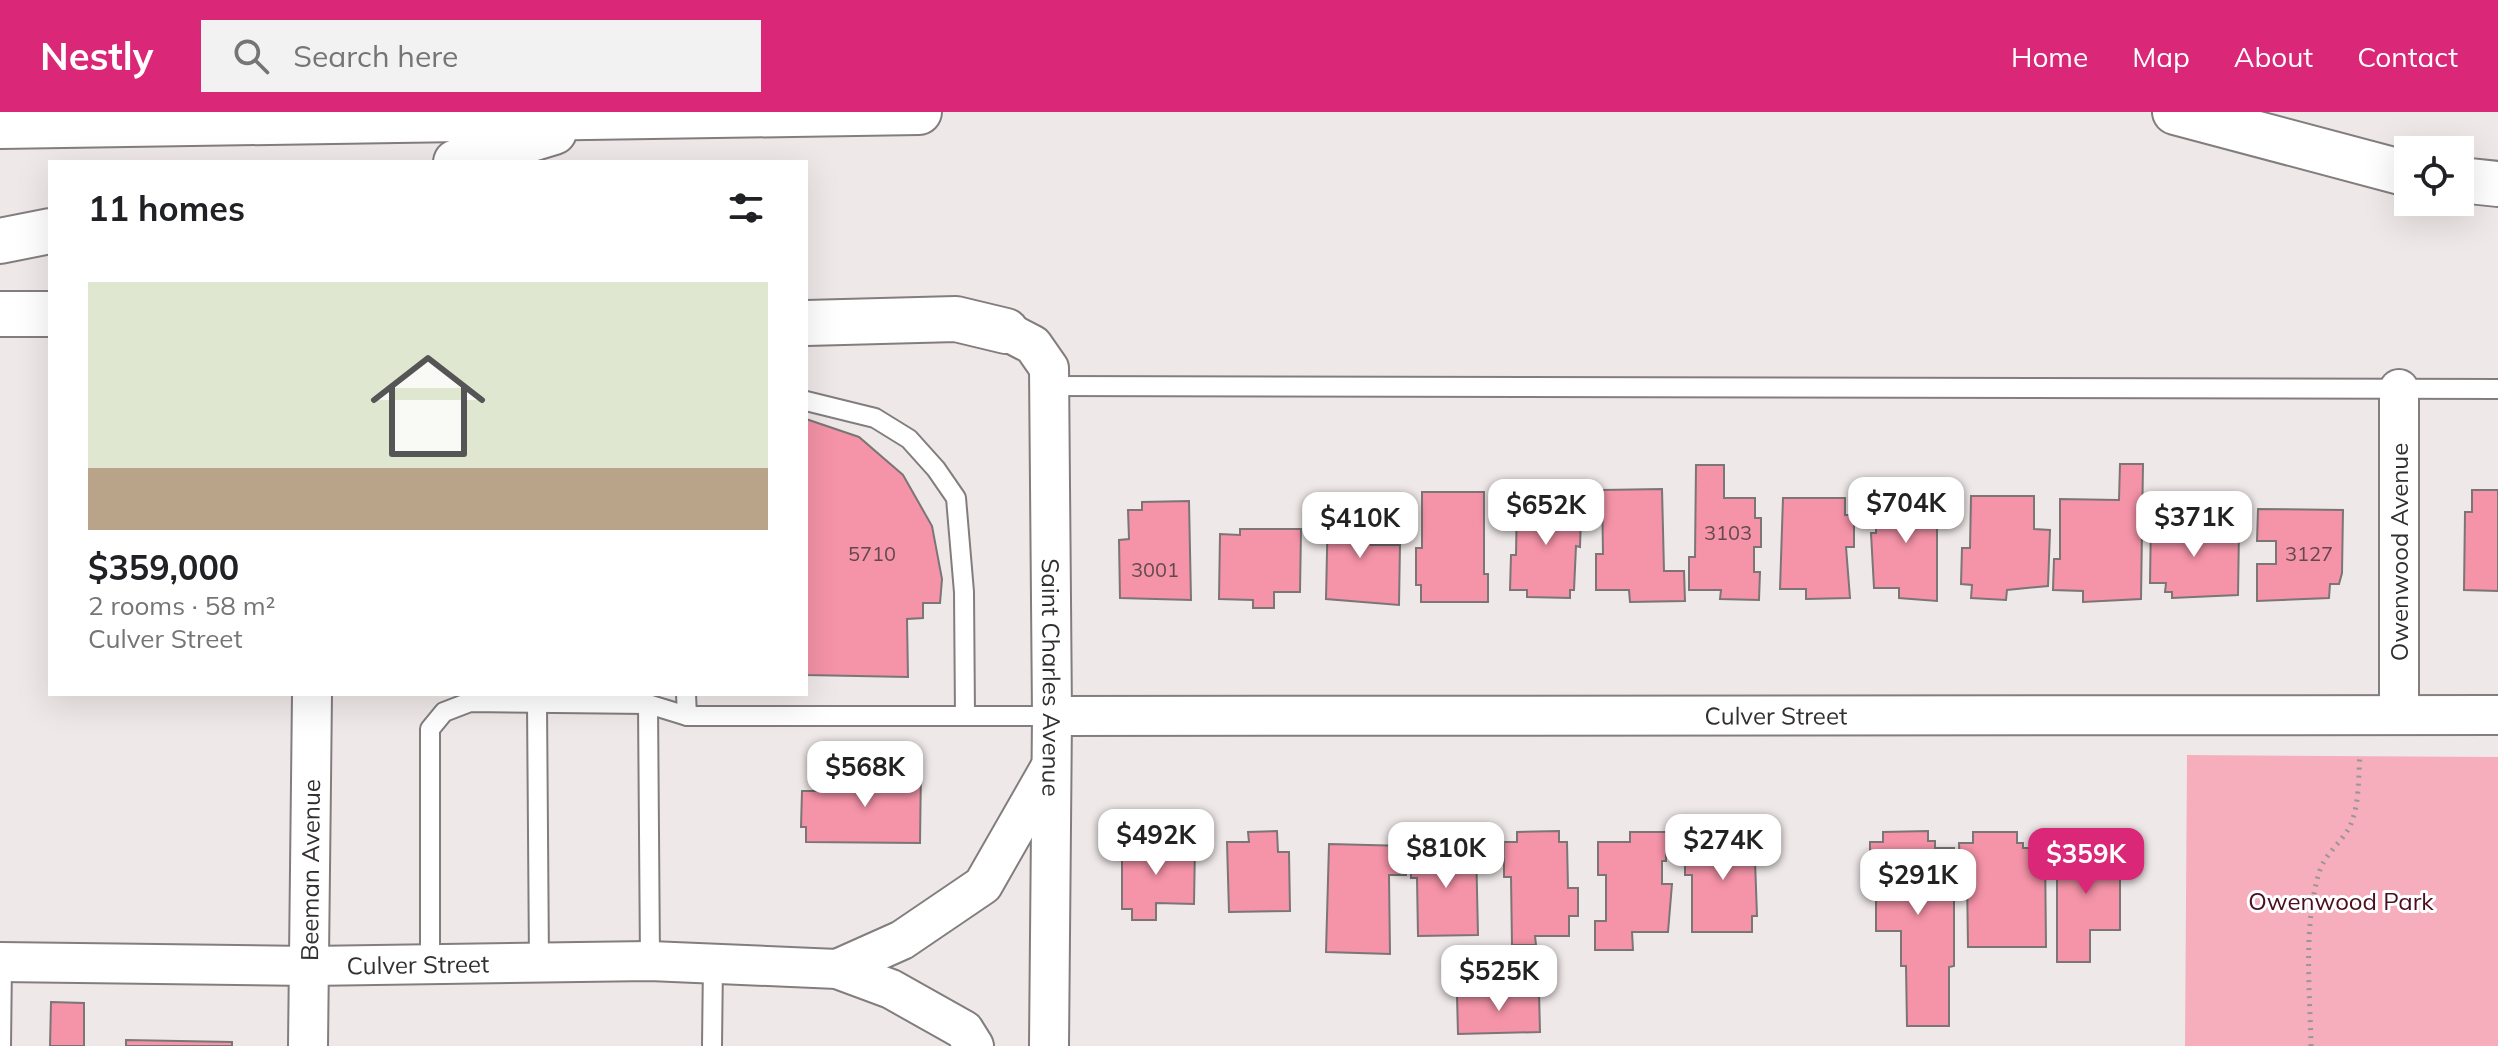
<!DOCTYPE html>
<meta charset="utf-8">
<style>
:root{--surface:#fff;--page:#f2f2f2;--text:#202124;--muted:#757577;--accent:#db2777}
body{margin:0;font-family:Mulish,sans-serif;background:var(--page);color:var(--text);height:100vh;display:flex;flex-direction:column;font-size:30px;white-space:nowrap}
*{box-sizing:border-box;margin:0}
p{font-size:26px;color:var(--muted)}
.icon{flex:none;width:44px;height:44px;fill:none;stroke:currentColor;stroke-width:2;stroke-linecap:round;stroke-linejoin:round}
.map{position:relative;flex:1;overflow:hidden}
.drawer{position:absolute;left:48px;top:48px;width:760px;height:536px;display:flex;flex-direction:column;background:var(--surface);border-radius:0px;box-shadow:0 8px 32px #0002}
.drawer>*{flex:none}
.controls{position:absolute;left:2394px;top:24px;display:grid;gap:16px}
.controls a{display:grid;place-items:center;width:80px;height:80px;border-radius:0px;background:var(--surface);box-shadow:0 8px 32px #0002;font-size:40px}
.price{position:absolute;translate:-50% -68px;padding:0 18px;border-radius:16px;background:#fff;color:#222;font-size:26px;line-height:52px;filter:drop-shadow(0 2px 4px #0008)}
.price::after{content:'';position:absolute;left:50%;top:48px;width:24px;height:18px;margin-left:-12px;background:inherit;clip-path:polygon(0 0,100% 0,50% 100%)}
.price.active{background:var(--accent);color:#fff}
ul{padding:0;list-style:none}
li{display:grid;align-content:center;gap:16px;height:424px;padding:0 40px}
li span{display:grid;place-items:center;height:248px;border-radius:0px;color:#555}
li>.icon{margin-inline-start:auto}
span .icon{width:144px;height:144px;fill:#fffc;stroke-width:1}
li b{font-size:34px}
h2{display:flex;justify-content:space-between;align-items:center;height:96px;padding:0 40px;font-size:34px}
header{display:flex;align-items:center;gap:48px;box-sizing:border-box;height:112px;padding:0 40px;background:var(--accent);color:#fff}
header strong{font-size:38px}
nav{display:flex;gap:44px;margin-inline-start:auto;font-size:28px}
.search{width:560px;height:72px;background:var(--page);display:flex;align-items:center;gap:20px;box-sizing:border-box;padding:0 28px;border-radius:0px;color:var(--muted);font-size:30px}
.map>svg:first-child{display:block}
.green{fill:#f7aebc}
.building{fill:#f593a8;stroke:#7b7576;stroke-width:2}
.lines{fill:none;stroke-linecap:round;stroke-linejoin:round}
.lane-casing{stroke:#837d7e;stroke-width:22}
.street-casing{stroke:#837d7e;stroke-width:42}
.secondary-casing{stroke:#837d7e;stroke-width:48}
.highway-casing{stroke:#837d7e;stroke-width:48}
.path{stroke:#9a9596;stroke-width:5;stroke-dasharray:2 6;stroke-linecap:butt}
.lane{stroke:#fff;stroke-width:18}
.street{stroke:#fff;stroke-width:38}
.secondary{stroke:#fff;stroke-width:44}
.highway{stroke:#fff;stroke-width:44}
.labels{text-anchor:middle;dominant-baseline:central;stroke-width:6;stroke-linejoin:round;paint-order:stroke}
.number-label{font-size:20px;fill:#63484e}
.street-label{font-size:24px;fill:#322f30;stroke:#fff}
.park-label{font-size:24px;fill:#4b0f22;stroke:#fff}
</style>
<header>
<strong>Nestly</strong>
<div class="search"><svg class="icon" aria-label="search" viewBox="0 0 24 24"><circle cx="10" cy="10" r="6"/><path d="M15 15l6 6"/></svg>Search here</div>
<nav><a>Home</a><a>Map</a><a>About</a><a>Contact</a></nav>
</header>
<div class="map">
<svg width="2498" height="934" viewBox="0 0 2498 934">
<rect width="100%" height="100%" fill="#efe8e9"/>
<!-- green -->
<polygon class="green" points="2187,643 2498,645 2498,934 2185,934"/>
<!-- building -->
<g class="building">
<polygon points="806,307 859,325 903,363 932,414 942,467 940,491 923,491 923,506 907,507 908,565 806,563"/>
<polygon points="2120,352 2143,352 2141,487 2083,490 2083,479 2053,478 2054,447 2060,447 2060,387 2119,388"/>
<polygon points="1696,353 1724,353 1724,386 1755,386 1755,406 1761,406 1761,435 1754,435 1754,460 1760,460 1759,488 1720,487 1721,478 1689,478 1689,445 1695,445"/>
<polygon points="1662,377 1664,459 1684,459 1685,489 1630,490 1629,478 1596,478 1596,442 1603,442 1602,378"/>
<polygon points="2472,378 2498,378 2498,479 2464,478 2465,400 2472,400"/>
<polygon points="1422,380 1484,380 1484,462 1488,462 1488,490 1421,490 1421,473 1416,473 1416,436 1422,436"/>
<polygon points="1876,382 1937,382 1937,489 1899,486 1899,476 1874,476 1871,421 1876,421"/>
<polygon points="1517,384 1574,385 1574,402 1581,404 1580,435 1576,434 1574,478 1570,478 1570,486 1527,485 1527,478 1510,478 1511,443 1516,443"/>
<polygon points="1971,384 2034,384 2034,417 2050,418 2048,474 2007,478 2006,488 1971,486 1972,473 1961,472 1962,436 1970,436"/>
<polygon points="1783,386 1845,386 1845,403 1854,403 1854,435 1846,435 1850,486 1806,487 1806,477 1780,477"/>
<polygon points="1189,389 1191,488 1120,486 1119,428 1129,427 1128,398 1142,398 1142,390"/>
<polygon points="1328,394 1372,394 1371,433 1400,433 1399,493 1326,487"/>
<polygon points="2258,397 2343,398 2342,461 2339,472 2330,472 2329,486 2257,489 2257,452 2276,452 2276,429 2257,429"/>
<polygon points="2151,406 2198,406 2197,417 2239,418 2238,483 2172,486 2172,480 2165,480 2166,471 2150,471"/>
<polygon points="1240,417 1301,417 1300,480 1274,480 1274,496 1253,496 1253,488 1219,487 1220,422 1240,423"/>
<polygon points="888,654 921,655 920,731 806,730 806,715 801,715 802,679 822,679 822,664 888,665"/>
<polygon points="1277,719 1278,740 1289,740 1290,799 1229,800 1227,730 1249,730 1248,720"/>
<polygon points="1559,719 1559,730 1567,730 1568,776 1578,776 1578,804 1569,804 1569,824 1535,824 1536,833 1512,833 1511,765 1504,765 1504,730 1517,730 1517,720"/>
<polygon points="1928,719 1928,729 1935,729 1935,736 1954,736 1954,854 1949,855 1949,914 1907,914 1906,854 1901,854 1901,819 1876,819 1876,766 1870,766 1870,730 1883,730 1883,720"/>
<polygon points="1630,720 1666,720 1666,749 1662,749 1662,772 1672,772 1668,820 1632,820 1633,838 1595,838 1595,809 1606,809 1606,763 1598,763 1598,730 1630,730"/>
<polygon points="1715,720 1754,720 1757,804 1752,804 1752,820 1692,820 1692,763 1685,763 1685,728 1715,728"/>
<polygon points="1973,720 2017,720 2017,731 2023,731 2023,736 2045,736 2046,835 1968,835 1967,765 1960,765 1959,731 1973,731"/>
<polygon points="1145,727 1156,727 1156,734 1195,734 1194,792 1156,791 1156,808 1132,808 1132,797 1122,797 1122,733 1144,733"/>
<polygon points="1329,732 1407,734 1406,763 1389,763 1390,842 1326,840"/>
<polygon points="1476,733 1478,823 1418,824 1417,766 1411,766 1410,734"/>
<polygon points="2126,734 2126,767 2120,767 2120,818 2090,818 2090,850 2057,850 2057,765 2052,765 2052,735"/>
<polygon points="1539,880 1540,920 1458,922 1457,883"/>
<polygon points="51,890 84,891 84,934 50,934"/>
<polygon points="126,928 232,930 232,934 126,934"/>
</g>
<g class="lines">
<!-- lane casing -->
<g class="lane-casing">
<g id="lane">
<polyline points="1049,274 2498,277"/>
<polyline points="806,289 875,306 909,327 936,357 956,386 964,480 965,604"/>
<polyline points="686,582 687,604 1052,604"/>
<polyline points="537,591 539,850"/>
<polyline points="648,592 650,849"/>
<polyline points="430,852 430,617 444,600 470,590 648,592 687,604"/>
<polyline points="1,934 2,850"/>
<polyline points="712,934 713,850"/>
</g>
</g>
<!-- street casing -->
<g class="street-casing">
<g id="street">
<path id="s1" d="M1006,219L1033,233L1049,256L1052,604L1049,934"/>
<polyline points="2399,602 2399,277"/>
<path id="s2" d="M1052,604L2498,603"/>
<path id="s3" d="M0,850L309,854L650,849L837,857L891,877L964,918L974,934"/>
<polyline points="837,857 902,828 983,773 1051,654"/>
<path id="s4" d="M308,934L312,582"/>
</g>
</g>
<!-- secondary casing -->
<g class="secondary-casing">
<g id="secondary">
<polyline points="0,202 50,202"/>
<polyline points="806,211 956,207 1006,219"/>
</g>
</g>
<!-- highway casing -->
<g class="highway-casing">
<g id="highway">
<polyline points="2175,0 2408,62"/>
<polyline points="0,14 919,0"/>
<polyline points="456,50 554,20"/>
<polyline points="2460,68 2498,72"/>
<polyline points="0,129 50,119"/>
</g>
</g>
<!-- path -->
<path class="path" d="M2311,934C2310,880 2303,814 2319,761C2324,743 2340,732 2349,716C2360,694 2358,666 2360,643"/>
<!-- lane -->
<use href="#lane" class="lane"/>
<!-- street -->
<use href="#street" class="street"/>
<!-- secondary -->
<use href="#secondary" class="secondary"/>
<!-- highway -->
<use href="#highway" class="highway"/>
</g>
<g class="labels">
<!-- number labels -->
<g class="number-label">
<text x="1728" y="420">3103</text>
<text x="872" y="441">5710</text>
<text x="2309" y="441">3127</text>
<text x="1155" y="457">3001</text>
</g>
<!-- street labels -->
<g class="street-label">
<text transform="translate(2399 440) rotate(-90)">Owenwood Avenue</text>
<text stroke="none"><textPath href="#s1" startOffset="368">Saint Charles Avenue</textPath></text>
<text stroke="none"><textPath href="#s2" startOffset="724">Culver Street</textPath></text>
<text stroke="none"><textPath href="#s4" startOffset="176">Beeman Avenue</textPath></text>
<text stroke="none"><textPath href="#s3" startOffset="418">Culver Street</textPath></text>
</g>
<!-- park labels -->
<g class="park-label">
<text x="2341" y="789">Owenwood Park</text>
</g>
</g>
</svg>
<div class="controls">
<a><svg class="icon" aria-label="locate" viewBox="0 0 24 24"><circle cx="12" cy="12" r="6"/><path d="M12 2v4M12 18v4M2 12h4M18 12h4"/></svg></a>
</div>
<b class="price" style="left:1906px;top:433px">$704K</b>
<b class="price" style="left:1546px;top:435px">$652K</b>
<b class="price" style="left:2194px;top:447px">$371K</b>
<b class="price" style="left:1360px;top:448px">$410K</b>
<b class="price" style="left:865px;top:697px">$568K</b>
<b class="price" style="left:1156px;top:765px">$492K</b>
<b class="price" style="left:1723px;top:770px">$274K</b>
<b class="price" style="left:1446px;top:778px">$810K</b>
<b class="price active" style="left:2086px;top:784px">$359K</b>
<b class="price" style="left:1918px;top:805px">$291K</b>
<b class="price" style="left:1499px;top:901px">$525K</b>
<section class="drawer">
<h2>11 homes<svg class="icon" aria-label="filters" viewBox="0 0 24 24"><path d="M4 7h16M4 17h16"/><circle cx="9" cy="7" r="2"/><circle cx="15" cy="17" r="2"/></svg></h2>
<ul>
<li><span style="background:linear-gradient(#dfe7d0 75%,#b9a48a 0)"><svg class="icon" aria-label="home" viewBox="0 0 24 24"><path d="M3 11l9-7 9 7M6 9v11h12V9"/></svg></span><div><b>$359,000</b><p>2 rooms · 58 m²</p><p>Culver Street</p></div></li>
</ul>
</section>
</div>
